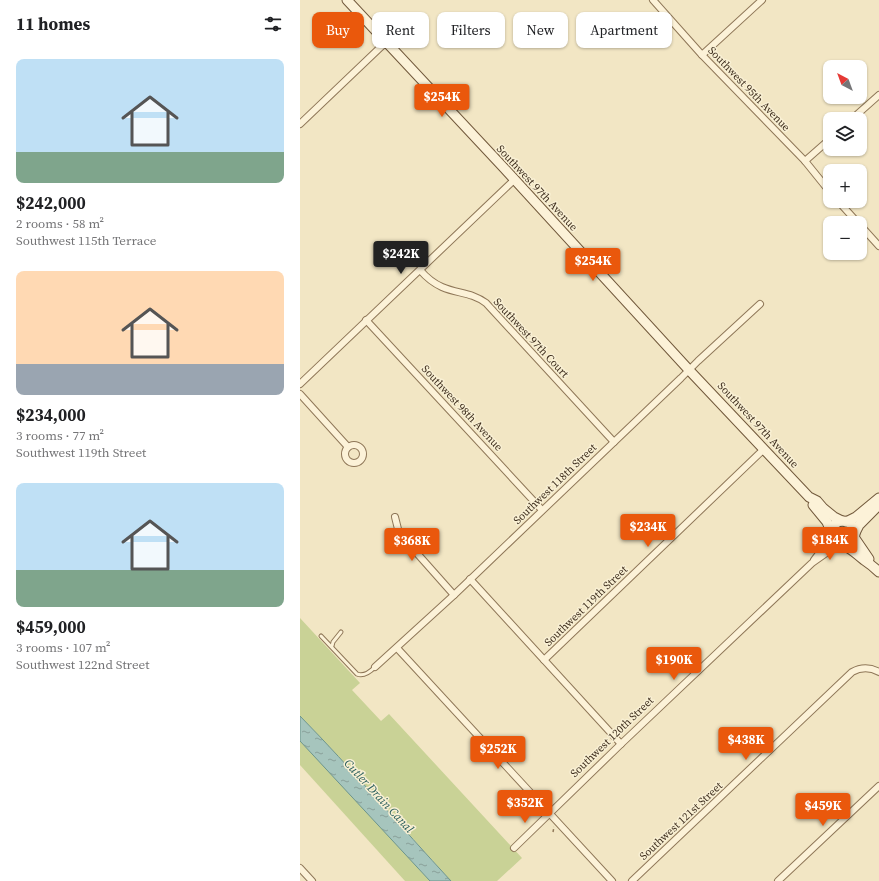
<!DOCTYPE html>
<meta charset="utf-8">
<style>
:root{--surface:#fff;--page:#f2f2f2;--text:#202124;--muted:#757577;--accent:#ea580c}
body{margin:0;font-family:"Source Serif 4",serif;background:var(--page);color:var(--text);height:100vh;display:flex;flex-direction:column;font-size:15px;white-space:nowrap}
*{box-sizing:border-box;margin:0}
p{font-size:13px;color:var(--muted)}
.icon{flex:none;width:22px;height:22px;fill:none;stroke:currentColor;stroke-width:2;stroke-linecap:round;stroke-linejoin:round}
.map{position:relative;flex:1;overflow:hidden}
.drawer{display:flex;flex-direction:column;background:var(--surface);width:300px}
.drawer>*{flex:none}
.guide{position:absolute;left:12px;top:12px;width:380px;height:36px;display:flex;gap:8px}
.needle{width:26px;rotate:319deg}
.fabs{position:absolute;left:523px;top:60px;display:grid;gap:8px}
.fabs a{display:grid;place-items:center;width:44px;height:44px;border-radius:8px;background:var(--surface);box-shadow:0 1px 3px #0004;font-size:20px}
.price{position:absolute;translate:-50% -34px;padding:0 9px;border-radius:4px;background:var(--accent);color:#fff;font-size:13px;line-height:26px;filter:drop-shadow(0 1px 2px #0008)}
.price::after{content:'';position:absolute;left:50%;top:24px;width:12px;height:9px;margin-left:-6px;background:inherit;clip-path:polygon(0 0,100% 0,50% 100%)}
.price.active{background:#222;color:#fff}
ul{padding:0;list-style:none}
li{display:grid;align-content:center;gap:8px;height:212px;padding:0 16px}
li span{display:grid;place-items:center;height:124px;border-radius:8px;color:#555}
li>.icon{margin-inline-start:auto}
span .icon{width:72px;height:72px;fill:#fffc;stroke-width:1}
li b{font-size:17px}
h2{display:flex;justify-content:space-between;align-items:center;height:48px;padding:0 16px;font-size:17px}
.pill{padding:0 14px;border-radius:8px;background:var(--surface);box-shadow:0 1px 3px #0004;font-size:14px;line-height:36px}
.pill.active{background:var(--accent);color:#fff}
main{display:flex;flex:1;min-height:0}
.map>svg:first-child{display:block}
.green{fill:#c9d296}
.water{fill:url(#water-ripples);stroke:#6c958c}
.lines{fill:none;stroke-linecap:round;stroke-linejoin:round}
.lane-casing{stroke:#8f7758;stroke-width:5}
.street-casing{stroke:#8f7758;stroke-width:8}
.secondary-casing{stroke:#71583b;stroke-width:11}
.path{stroke:#8f7758;stroke-width:1.5;stroke-dasharray:3 2;stroke-linecap:butt}
.lane{stroke:#fcf2d8;stroke-width:3}
.street{stroke:#fcf2d8;stroke-width:6}
.secondary{stroke:#fcf2d8;stroke-width:9}
.labels{text-anchor:middle;dominant-baseline:central;stroke-width:3;stroke-linejoin:round;paint-order:stroke}
.street-label{font-size:11px;fill:#3e2e1e;stroke:#f9f0d4}
.water-label{font-size:12px;font-style:italic;fill:#2b5f5d;stroke:#f9f0d4}
</style>
<main>
<section class="drawer">
<h2>11 homes<svg class="icon" aria-label="filters" viewBox="0 0 24 24"><path d="M4 7h16M4 17h16"/><circle cx="9" cy="7" r="2"/><circle cx="15" cy="17" r="2"/></svg></h2>
<ul>
<li><span style="background:linear-gradient(#bfe0f5 75%,#7fa58c 0)"><svg class="icon" aria-label="home" viewBox="0 0 24 24"><path d="M3 11l9-7 9 7M6 9v11h12V9"/></svg></span><div><b>$242,000</b><p>2 rooms · 58 m²</p><p>Southwest 115th Terrace</p></div></li>
<li><span style="background:linear-gradient(#ffd9b3 75%,#9aa5b1 0)"><svg class="icon" aria-label="home" viewBox="0 0 24 24"><path d="M3 11l9-7 9 7M6 9v11h12V9"/></svg></span><div><b>$234,000</b><p>3 rooms · 77 m²</p><p>Southwest 119th Street</p></div></li>
<li><span style="background:linear-gradient(#bfe0f5 70%,#7fa58c 0)"><svg class="icon" aria-label="home" viewBox="0 0 24 24"><path d="M3 11l9-7 9 7M6 9v11h12V9"/></svg></span><div><b>$459,000</b><p>3 rooms · 107 m²</p><p>Southwest 122nd Street</p></div></li>
</ul>
</section>
<div class="map">
<svg width="579" height="881" viewBox="0 0 579 881">
<defs>
<pattern id="water-ripples" width="26" height="14" patternUnits="userSpaceOnUse"><rect width="26" height="14" fill="#a6c5bd"/><path d="M2 4q2-2 4 0t4 0M15 11q2-2 4 0t4 0" fill="none" stroke="#89a099"/></pattern>
</defs>
<rect width="100%" height="100%" fill="#f2e6c4"/>
<!-- green -->
<g class="green">
<path d="M0,618L60,683L52,690L81,721L89,714L222,858L197,881H151C101,826 52,769 0,716Z"/>
<polygon points="0,741 15,756 130,881 105,881 0,765"/>
</g>
<!-- water -->
<path class="water" d="M0,716C52,769 100,826 151,881H130L0,741Z"/>
<g class="lines">
<!-- lane casing -->
<g class="lane-casing">
<g id="lane">
<path d="M21,636L57,674C64,677 70,672 75,667"/>
<polyline points="32,646 33,642 41,632"/>
</g>
</g>
<!-- street casing -->
<g class="street-casing">
<g id="street">
<polyline points="353,0 402,55 505,161 530,192"/>
<polyline points="402,55 462,0"/>
<polyline points="552,119 579,95"/>
<polyline points="0,124 86,42"/>
<polyline points="505,161 530,139"/>
<polyline points="538,201 558,223"/>
<polyline points="560,225 579,246"/>
<path d="M120,270C126,277 133,283 142,287C158,294 171,292 186,303L314,442"/>
<polyline points="66,320 242,510"/>
<polyline points="0,384 214,180"/>
<polyline points="0,394 48,447"/>
<circle cx="54" cy="454" r="9"/>
<polyline points="95,517 99,533 154,595"/>
<polyline points="514,560 532,536"/>
<polyline points="170,579 321,744"/>
<polyline points="97,648 312,881"/>
<polyline points="244,660 464,449"/>
<polyline points="75,667 154,595 381,378 398,361 460,304"/>
<polyline points="214,848 321,744 512,563 539,544"/>
<polyline points="0,868 12,881"/>
<path d="M332,881L552,672C561,667 570,667 579,672"/>
<polyline points="478,881 579,786"/>
</g>
</g>
<!-- secondary casing -->
<g class="secondary-casing">
<g id="secondary">
<polyline points="47,0 203,167 389,370 509,497 517,501 523,508 534,517 542,521"/>
<polyline points="513,505 527,522 531,532"/>
<circle cx="543" cy="533" r="12"/>
<polyline points="546,522 556,517 579,498"/>
<polyline points="555,533 559,525 578,506"/>
<polyline points="554,537 569,559"/>
<path d="M543,545C552,549 556,554 564,560C570,564 574,567 579,572"/>
</g>
</g>
<!-- path -->
<polyline class="path" points="253,832 254,827"/>
<!-- lane -->
<use href="#lane" class="lane"/>
<!-- street -->
<use href="#street" class="street"/>
<!-- secondary -->
<use href="#secondary" class="secondary"/>
</g>
<g class="labels">
<!-- street labels -->
<g class="street-label">
<text transform="translate(449 89) rotate(46)">Southwest 95th Avenue</text>
<text transform="translate(237 188) rotate(47)">Southwest 97th Avenue</text>
<text transform="translate(231 338) rotate(47)">Southwest 97th Court</text>
<text transform="translate(162 408) rotate(47)">Southwest 98th Avenue</text>
<text transform="translate(458 425) rotate(47)">Southwest 97th Avenue</text>
<text transform="translate(255 484) rotate(-44)">Southwest 118th Street</text>
<text transform="translate(286 606) rotate(-44)">Southwest 119th Street</text>
<text transform="translate(312 737) rotate(-44)">Southwest 120th Street</text>
<text transform="translate(381 821) rotate(-43)">Southwest 121st Street</text>
</g>
<!-- water labels -->
<g class="water-label">
<text transform="translate(79 796) rotate(47)">Cutler Drain Canal</text>
</g>
</g>
</svg>
<div class="fabs">
<a><svg class="needle" viewBox="-14 -14 28 28"><path d="M0-13l5 13h-10z" fill="#e53935"/><path d="M0 13l5-13h-10z" fill="#757577"/></svg></a>
<a><svg class="icon" aria-label="layers" viewBox="0 0 24 24"><path d="M12 4l9 5-9 5-9-5zM3 14l9 5 9-5"/></svg></a>
<a>+</a>
<a>−</a>
</div>
<b class="price" style="left:142px;top:118px">$254K</b>
<b class="price active" style="left:101px;top:275px">$242K</b>
<b class="price" style="left:293px;top:282px">$254K</b>
<b class="price" style="left:348px;top:548px">$234K</b>
<b class="price" style="left:530px;top:561px">$184K</b>
<b class="price" style="left:112px;top:562px">$368K</b>
<b class="price" style="left:374px;top:681px">$190K</b>
<b class="price" style="left:446px;top:761px">$438K</b>
<b class="price" style="left:198px;top:770px">$252K</b>
<b class="price" style="left:225px;top:824px">$352K</b>
<b class="price" style="left:523px;top:827px">$459K</b>
<div class="guide">
<a class="pill active">Buy</a>
<a class="pill">Rent</a>
<a class="pill">Filters</a>
<a class="pill">New</a>
<a class="pill">Apartment</a>
</div>
</div>
</main>
